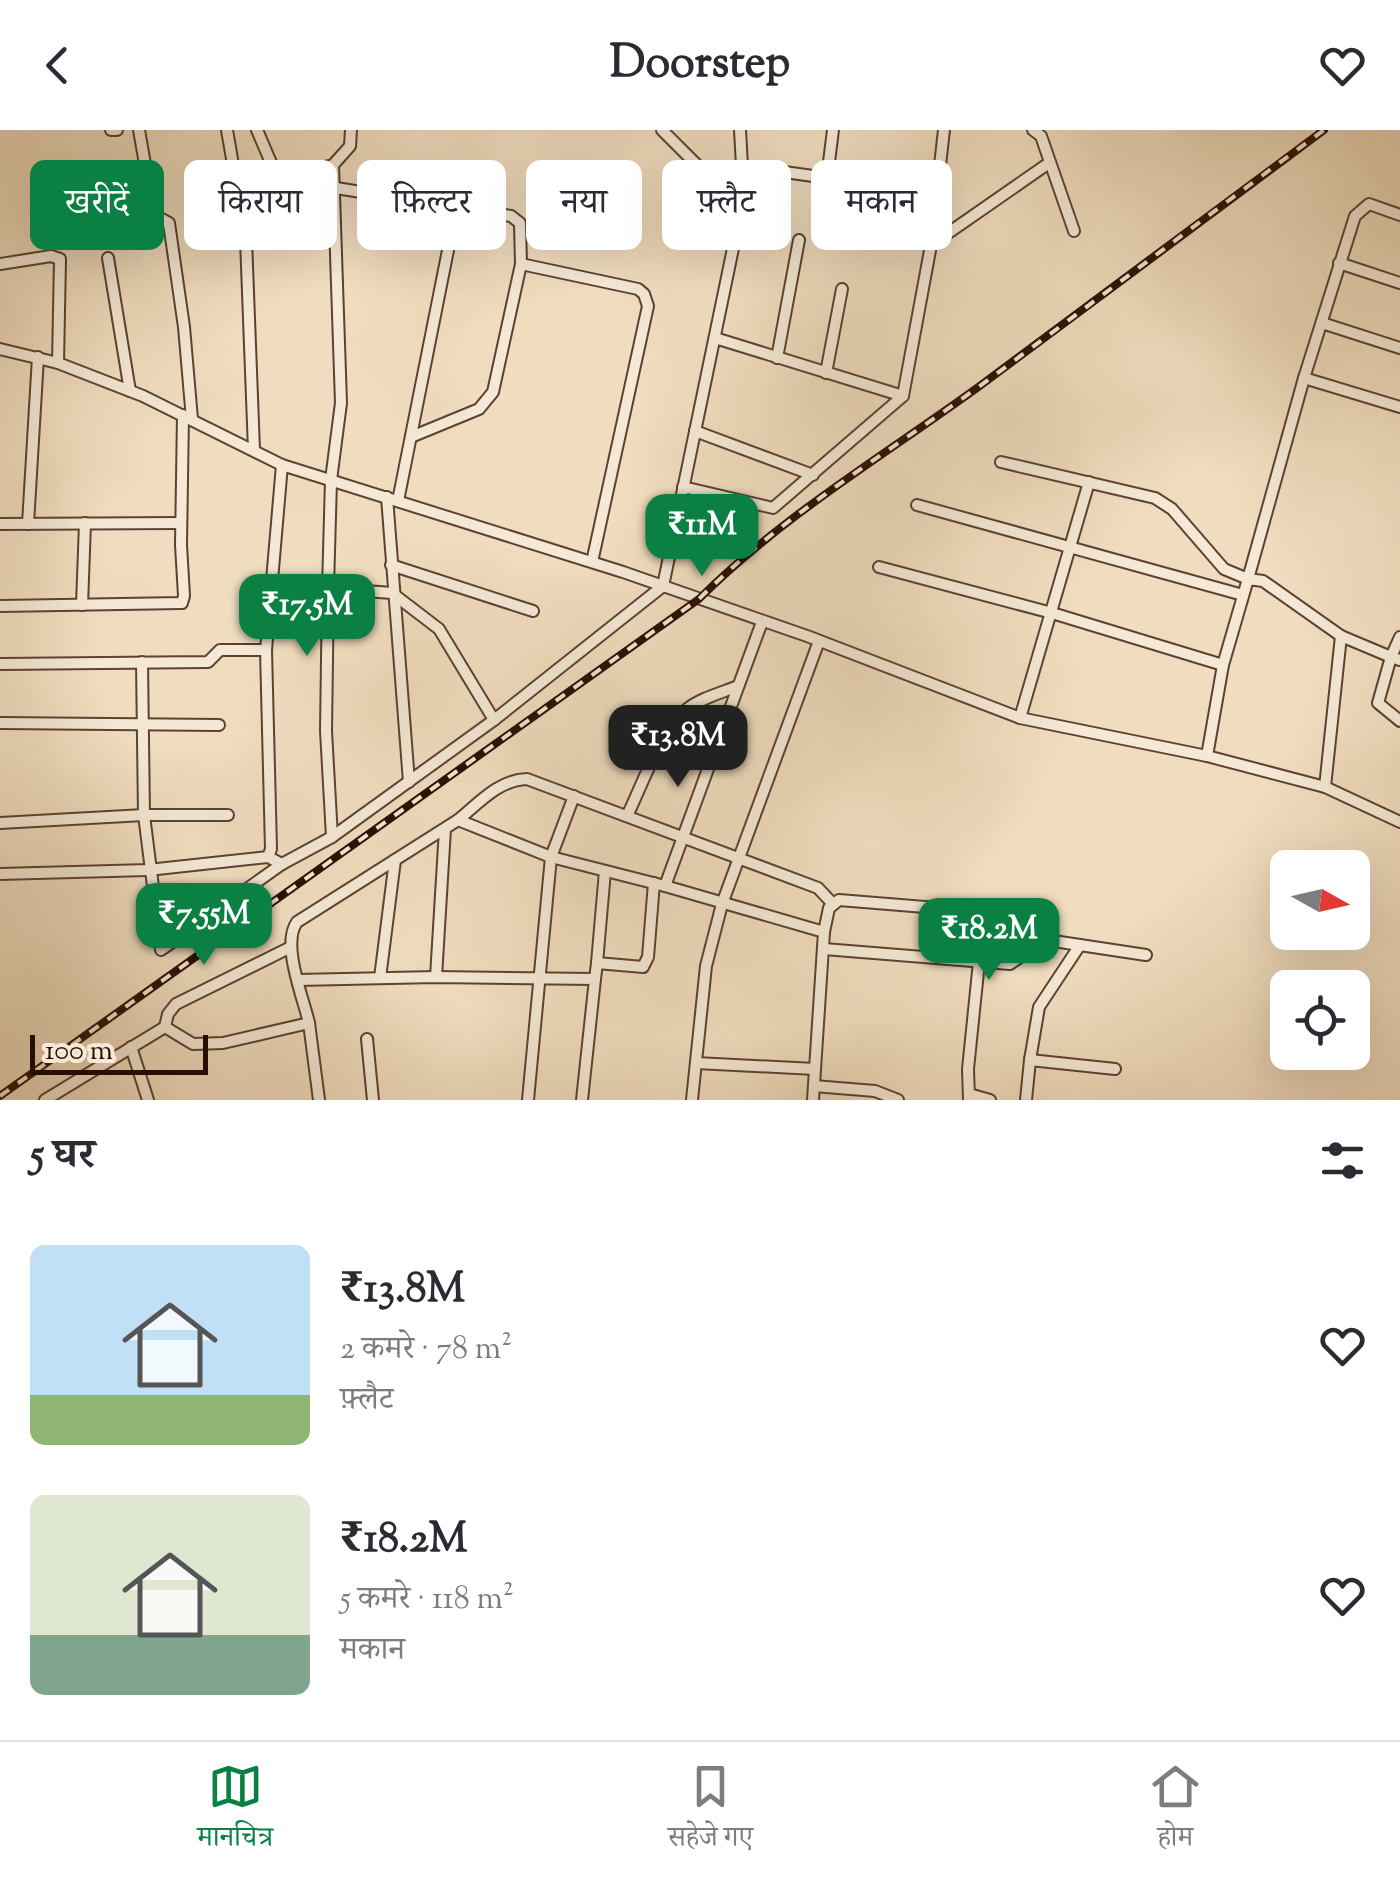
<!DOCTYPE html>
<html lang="hi">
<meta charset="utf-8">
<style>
:root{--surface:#fff;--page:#f7f7f7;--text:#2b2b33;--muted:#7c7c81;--line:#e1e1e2;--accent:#0b8043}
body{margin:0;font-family:"Sorts Mill Goudy","Noto Serif Devanagari",serif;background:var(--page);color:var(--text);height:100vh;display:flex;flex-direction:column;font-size:38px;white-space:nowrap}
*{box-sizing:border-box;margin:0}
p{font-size:32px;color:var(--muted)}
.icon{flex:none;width:55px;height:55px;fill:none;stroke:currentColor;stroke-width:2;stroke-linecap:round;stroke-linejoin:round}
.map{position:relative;height:970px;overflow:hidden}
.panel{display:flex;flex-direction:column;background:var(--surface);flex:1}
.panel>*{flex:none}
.banner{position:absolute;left:30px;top:30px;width:1340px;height:90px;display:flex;gap:20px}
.needle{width:65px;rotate:98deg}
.fabs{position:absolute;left:1270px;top:720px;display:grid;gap:20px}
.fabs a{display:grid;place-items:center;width:100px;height:100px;border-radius:15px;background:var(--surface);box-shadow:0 10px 40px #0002;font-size:50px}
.scale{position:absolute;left:30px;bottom:25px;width:178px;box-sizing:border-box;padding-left:10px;border:5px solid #290f03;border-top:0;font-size:28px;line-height:35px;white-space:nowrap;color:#290f03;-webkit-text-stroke:8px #f5e9d5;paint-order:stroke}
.price{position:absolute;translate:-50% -85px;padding:0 22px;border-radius:20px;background:var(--accent);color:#fff;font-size:32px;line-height:65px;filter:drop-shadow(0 2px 5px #0008)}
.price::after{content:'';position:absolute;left:50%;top:60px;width:30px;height:22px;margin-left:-15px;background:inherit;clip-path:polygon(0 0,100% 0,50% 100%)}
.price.on{background:#222;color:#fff}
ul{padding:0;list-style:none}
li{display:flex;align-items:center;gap:30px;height:250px;padding:0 30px}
li span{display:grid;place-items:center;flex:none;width:280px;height:200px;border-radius:15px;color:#555}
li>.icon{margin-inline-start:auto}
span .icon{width:120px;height:120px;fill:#fffc;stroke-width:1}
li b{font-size:42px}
h2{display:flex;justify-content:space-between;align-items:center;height:120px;padding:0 30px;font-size:42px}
.pill{padding:0 35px;border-radius:15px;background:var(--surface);box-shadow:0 10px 40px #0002;font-size:35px;line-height:90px}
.pill.on{background:var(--accent);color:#fff}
header{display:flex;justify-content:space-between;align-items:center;height:130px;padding:0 30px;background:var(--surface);font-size:45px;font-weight:800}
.tab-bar{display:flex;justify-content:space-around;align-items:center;height:140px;border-top:2px solid var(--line);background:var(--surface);font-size:28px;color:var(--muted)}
.tab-bar a{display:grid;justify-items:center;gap:5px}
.tab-bar .on{color:var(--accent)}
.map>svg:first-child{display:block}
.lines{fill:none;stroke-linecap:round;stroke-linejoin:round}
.minor-casing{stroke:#5b4232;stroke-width:14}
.minor{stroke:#f5e9d5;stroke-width:10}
.rail-casing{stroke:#290f03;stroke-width:8}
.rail{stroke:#f5e9d5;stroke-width:4;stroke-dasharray:11;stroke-linecap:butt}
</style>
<header><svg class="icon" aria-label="back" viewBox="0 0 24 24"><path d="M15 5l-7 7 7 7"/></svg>Doorstep<svg class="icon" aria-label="heart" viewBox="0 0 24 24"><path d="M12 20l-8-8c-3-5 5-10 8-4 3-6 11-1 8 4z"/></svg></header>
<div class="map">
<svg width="1400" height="970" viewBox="0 0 1400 970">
<rect width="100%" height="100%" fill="#f0ddbf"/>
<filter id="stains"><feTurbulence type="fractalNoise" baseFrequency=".002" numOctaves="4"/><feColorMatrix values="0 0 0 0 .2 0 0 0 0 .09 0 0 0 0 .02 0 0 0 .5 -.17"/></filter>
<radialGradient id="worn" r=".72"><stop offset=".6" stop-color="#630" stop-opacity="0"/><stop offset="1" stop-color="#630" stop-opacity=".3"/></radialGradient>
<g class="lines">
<!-- minor casing -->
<g class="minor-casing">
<g id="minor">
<polyline points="111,0 117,0"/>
<polyline points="139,0 154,85 169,93 184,197 192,289"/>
<polyline points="227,0 246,110 254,320"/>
<polyline points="257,0 275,42 281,47 333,35"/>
<polyline points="662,0 707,45 734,99"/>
<polyline points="1033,0 1041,6 1074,101"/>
<polyline points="742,36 827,48 937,57"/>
<polyline points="827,48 833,0"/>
<polyline points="336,58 511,86 520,93 521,134 638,159 644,164 648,176 592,432"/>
<polyline points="931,115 1049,33"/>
<polyline points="108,128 130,261"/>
<polyline points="1339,133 1400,153"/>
<polyline points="0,134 51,126 60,129 58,233"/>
<polyline points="1322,193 1400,218"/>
<polyline points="715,208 903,266"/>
<polyline points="0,219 58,233 143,266 282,335 623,442 807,506 1020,588 1207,626 1325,657 1400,692"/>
<polyline points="777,228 799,110"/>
<polyline points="826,243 842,159"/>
<polyline points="1304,248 1400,277"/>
<polyline points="695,301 813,345"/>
<polyline points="411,307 479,279 493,262 521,134"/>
<polyline points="1001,332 1155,368 1172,379 1224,439 1248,449 1304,248 1355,86 1369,74 1400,85"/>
<polyline points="683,357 773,378 903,266 931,115 944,0"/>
<polyline points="387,367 409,652"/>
<polyline points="398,371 457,75"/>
<polyline points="917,375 1243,465"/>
<polyline points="0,394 181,393"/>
<polyline points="28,394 38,227"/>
<polyline points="391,435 533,481"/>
<polyline points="879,437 1052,483 1223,535"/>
<polyline points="272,454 392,463 439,499 494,590"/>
<polyline points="82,475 85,393"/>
<polyline points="0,476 182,473 184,466 181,415 183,285"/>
<polyline points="762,492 665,756 824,802 813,970"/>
<polyline points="1400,530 1391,527 1378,573 1400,591"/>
<polyline points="142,532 144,685 161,820 282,734"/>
<polyline points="0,534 208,532 220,520 266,520"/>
<polyline points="1020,588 1089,352"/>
<polyline points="0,593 219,595"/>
<polyline points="1207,626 1223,535 1248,449 1263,451 1341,506 1391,527 1400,507"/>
<polyline points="1325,657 1341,506"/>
<path d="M627,686C642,656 661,599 687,579C701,568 721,563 738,556"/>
<path d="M458,690C479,673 498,650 527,649L818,758L832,773"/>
<polyline points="0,693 144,685 228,685"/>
<polyline points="332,707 326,601 328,458 331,350 341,273 333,35 350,16 351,0"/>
<polyline points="268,727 282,734 332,707 494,590 663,456 736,104 742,36 740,0"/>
<polyline points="0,744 148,740 268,727 271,719 266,520 282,335"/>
<polyline points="824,802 829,778 839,770 1011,784 1020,786 1028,795 1027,807"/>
<polyline points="824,819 1010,834 1020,827 1027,807 1146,825"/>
<polyline points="597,833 605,741"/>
<polyline points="436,847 445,699"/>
<polyline points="380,848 395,730"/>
<polyline points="298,850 436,847 595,849 597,833 643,837 648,827 654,753"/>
<path d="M309,893C303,867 281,814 297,792L458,690L551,727L665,756"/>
<polyline points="165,897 168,884 176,874 291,817"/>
<polyline points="367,909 373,970"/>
<polyline points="131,917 148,970"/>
<polyline points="1030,930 1039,877 1080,815"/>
<polyline points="696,933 815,939"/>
<polyline points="814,956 875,961 898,970"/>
<polyline points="969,964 990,970"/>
<polyline points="45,970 165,897 193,914 223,913 309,893 319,970"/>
<polyline points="528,970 551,727 574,666"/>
<polyline points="582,970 595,849"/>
<polyline points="692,970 706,836 722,774 819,511"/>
<polyline points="969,970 968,939 979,832"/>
<polyline points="1026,970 1030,930 1115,939"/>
</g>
</g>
<!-- minor -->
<use href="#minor" class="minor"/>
<!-- rail casing -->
<g class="rail-casing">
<path id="rail" d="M0,966L699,469C781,387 883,326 977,258C1093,173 1208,85 1324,0"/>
</g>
<!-- rail -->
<use href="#rail" class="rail"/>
</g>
<rect width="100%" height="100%" filter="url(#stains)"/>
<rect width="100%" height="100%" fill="url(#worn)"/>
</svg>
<div class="fabs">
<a><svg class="needle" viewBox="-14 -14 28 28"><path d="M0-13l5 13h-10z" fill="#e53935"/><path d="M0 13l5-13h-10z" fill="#7c7c81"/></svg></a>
<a><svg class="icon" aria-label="locate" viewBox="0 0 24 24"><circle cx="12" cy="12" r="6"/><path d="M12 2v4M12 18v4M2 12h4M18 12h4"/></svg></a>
</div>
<div class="scale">100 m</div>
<b class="price" style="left:702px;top:449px">₹11M</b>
<b class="price" style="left:307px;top:529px">₹17.5M</b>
<b class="price on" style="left:678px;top:660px">₹13.8M</b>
<b class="price" style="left:204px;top:838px">₹7.55M</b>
<b class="price" style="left:989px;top:853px">₹18.2M</b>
<div class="banner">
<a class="pill on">खरीदें</a>
<a class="pill">किराया</a>
<a class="pill">फ़िल्टर</a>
<a class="pill">नया</a>
<a class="pill">फ़्लैट</a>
<a class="pill">मकान</a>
</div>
</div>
<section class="panel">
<h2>5 घर<svg class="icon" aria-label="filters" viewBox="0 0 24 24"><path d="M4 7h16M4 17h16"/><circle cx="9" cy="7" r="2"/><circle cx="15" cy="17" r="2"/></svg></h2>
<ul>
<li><span style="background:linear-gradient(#bfe0f5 75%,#8fb573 0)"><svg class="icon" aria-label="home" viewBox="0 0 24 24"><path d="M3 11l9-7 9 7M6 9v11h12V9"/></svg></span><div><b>₹13.8M</b><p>2 कमरे · 78 m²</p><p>फ़्लैट</p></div><svg class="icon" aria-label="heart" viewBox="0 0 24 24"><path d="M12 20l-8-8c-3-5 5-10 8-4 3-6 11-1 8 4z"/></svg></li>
<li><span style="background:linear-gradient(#dfe7d0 70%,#7fa58c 0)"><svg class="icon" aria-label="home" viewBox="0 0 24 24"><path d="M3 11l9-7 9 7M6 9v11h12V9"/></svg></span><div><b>₹18.2M</b><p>5 कमरे · 118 m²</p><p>मकान</p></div><svg class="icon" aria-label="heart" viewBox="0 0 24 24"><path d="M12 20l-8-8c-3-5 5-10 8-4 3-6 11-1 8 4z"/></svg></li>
</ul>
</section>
<nav class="tab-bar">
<a class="on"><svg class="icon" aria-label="map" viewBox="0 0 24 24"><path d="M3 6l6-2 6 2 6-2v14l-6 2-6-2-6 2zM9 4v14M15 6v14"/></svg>मानचित्र</a>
<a><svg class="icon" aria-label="saved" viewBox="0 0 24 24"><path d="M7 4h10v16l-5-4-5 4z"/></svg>सहेजे गए</a>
<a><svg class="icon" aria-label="home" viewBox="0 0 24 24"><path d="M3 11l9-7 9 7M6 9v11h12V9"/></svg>होम</a>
</nav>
